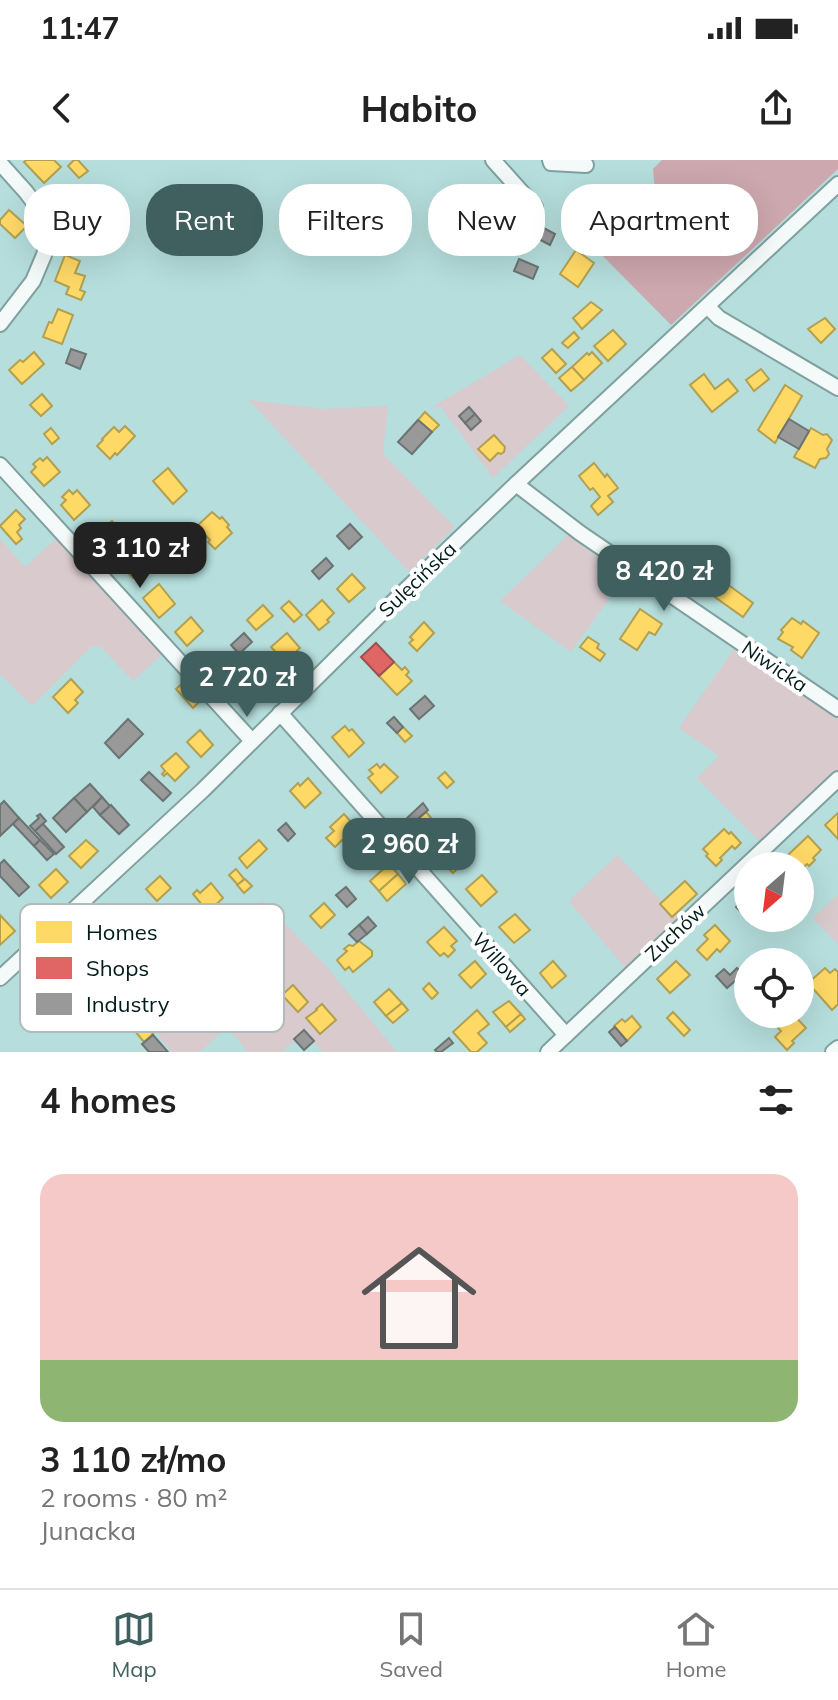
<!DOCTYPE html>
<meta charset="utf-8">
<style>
:root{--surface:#fff;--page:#f6f6f6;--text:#222;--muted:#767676;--line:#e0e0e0;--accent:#3f605f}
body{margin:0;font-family:Mulish,sans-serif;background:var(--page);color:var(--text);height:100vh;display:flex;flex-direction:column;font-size:30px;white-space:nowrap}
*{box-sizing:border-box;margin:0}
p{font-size:26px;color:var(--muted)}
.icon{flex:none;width:44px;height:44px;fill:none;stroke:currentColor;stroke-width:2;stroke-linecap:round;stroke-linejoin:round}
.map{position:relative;height:892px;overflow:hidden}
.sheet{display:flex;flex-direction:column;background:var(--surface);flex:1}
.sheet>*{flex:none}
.hud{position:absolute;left:24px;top:24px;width:790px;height:72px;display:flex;gap:16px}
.needle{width:52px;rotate:208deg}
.controls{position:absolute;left:734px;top:692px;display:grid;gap:16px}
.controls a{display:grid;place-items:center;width:80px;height:80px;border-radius:50%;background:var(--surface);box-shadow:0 8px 32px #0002;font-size:40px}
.price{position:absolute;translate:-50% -68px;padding:0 18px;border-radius:16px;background:var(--accent);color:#fff;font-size:26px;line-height:52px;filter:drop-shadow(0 2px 4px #0008)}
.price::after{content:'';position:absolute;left:50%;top:48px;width:24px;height:18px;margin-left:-12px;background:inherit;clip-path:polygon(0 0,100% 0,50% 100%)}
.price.active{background:#222;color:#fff}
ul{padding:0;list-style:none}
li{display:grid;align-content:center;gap:16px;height:424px;padding:0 40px}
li+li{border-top:2px solid var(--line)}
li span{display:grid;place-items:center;height:248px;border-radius:24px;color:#555}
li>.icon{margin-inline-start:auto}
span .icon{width:144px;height:144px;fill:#fffc;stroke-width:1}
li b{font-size:34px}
h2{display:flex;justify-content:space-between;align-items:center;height:96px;padding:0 40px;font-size:34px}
.pill{padding:0 28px;border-radius:32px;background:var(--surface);box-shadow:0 8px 32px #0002;font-size:28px;line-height:72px}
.pill.active{background:var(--accent);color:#fff}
.status{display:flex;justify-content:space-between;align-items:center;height:56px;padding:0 40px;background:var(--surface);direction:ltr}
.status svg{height:22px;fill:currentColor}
header{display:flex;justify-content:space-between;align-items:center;height:104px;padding:0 40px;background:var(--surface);font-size:36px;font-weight:700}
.dock{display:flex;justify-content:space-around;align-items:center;height:112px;border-top:2px solid var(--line);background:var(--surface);font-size:22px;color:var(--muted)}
.dock a{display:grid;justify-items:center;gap:4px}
.dock .active{color:var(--accent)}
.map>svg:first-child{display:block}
.green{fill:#d9cacd}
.forest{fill:#cda8ae}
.homes{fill:#ffd966;stroke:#b2a050;stroke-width:2}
.shops{fill:#e06666;stroke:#9d5050;stroke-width:2}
.industry{fill:#999;stroke:#6b7473;stroke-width:2}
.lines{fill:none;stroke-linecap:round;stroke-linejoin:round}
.minor-casing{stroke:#7fa09e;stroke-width:18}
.minor{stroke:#f4fafa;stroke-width:14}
.labels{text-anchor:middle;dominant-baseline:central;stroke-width:8;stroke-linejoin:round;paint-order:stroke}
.street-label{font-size:20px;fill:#001c1b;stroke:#fff}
.key{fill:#fff;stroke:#b2bbbb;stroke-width:2}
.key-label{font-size:22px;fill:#001c1b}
</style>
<div class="status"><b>11:47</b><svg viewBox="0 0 49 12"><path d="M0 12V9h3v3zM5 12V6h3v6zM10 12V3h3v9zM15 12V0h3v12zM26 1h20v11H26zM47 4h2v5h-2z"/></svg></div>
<header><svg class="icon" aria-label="back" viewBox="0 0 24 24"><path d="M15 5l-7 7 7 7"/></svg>Habito<svg class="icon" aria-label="share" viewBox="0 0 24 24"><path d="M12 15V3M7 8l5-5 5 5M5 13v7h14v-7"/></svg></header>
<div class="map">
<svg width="838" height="892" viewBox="0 0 838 892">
<rect width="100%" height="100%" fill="#b5dedc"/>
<!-- green -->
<g class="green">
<polygon points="520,195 569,246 493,318 441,247 432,247"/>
<polygon points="249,240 324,249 388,246 383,294 455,367 409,412"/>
<polygon points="61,374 164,493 133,521 101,487 92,486 32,546 0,514 0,379 25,407"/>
<polygon points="568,375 625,417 571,492 500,441"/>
<polygon points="734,489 838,558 838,611 762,684 697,618 719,596 679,568"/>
<polygon points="617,695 684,764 626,809 569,741"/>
<polygon points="838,735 838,784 812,758"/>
<polygon points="262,740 327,807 397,892 323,892 304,872 282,892 248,892 227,867 200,892 172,892 142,855 182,819 221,858 261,824 222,775"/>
</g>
<!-- forest -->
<polygon class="forest" points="662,0 838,0 838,9 671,165 592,85 656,42 653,9"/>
<!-- homes -->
<g class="homes">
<polygon points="26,0 54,0 61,7 44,23 24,2"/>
<polygon points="74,0 78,0 88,11 79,18 68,6"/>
<polygon points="586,27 603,39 612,28 625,38 633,28 646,37 638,47 634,44 625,56 621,53 613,64 577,38"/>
<polygon points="9,50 27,66 15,78 0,64 0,60"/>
<polygon points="576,90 594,103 578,127 560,114"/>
<polygon points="65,95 80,101 75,113 85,116 80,130 85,132 81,140 66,134 69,127 55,121"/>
<polygon points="591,142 602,150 582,169 573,158"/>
<polygon points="58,149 73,155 62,184 43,177 49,162 52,163"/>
<polygon points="825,158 835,169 821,183 808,169"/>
<polygon points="613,170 626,184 608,201 594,186"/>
<polygon points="574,172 579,178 568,188 562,183"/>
<polygon points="552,189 566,204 556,213 542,198"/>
<polygon points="34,192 44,204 22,224 9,210 20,200 23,202"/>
<polygon points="592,192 602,203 584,220 572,207 587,193 589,195"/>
<polygon points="572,207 584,220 571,231 559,218"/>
<polygon points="761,209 769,219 754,231 746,220"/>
<polygon points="704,214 715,229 728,219 738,231 712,252 690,225"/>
<polygon points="785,225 802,236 775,283 758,270"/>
<polygon points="42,234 52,246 41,256 30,245"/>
<polygon points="425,252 439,265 432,272 418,260"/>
<polygon points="125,266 135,276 117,295 115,293 110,299 97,286 103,280 102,279 114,267 119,272"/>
<polygon points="51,268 59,278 52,284 44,274"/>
<polygon points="811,268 823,275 827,274 832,280 827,289 829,294 826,298 820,299 815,308 794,297"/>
<polygon points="494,275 505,287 504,292 501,294 498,293 490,301 478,289"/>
<polygon points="47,297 60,312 44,326 31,312 36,307 33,304 40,298 43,301"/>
<polygon points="594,303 605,317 607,314 618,328 608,336 613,342 598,355 591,346 600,337 593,328 590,330 579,316"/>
<polygon points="168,308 187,331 173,344 153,321"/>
<polygon points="69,330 73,334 77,330 90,345 74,360 61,345 66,340 62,337"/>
<polygon points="16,350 25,359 19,365 21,368 17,372 22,379 16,384 0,366"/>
<polygon points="212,352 220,359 222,357 229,365 227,367 232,373 215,389 208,382 210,380 197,366"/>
<polygon points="112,361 126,376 107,395 92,379"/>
<polygon points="146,367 155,376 150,382 141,372"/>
<polygon points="143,384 157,399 133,418 127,412 130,410 123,402 130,395 128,393 133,388 135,390"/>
<polygon points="352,414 365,428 349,442 337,429"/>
<polygon points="723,421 753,443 743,457 712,435"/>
<polygon points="159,424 175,444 159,458 143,438"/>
<polygon points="322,440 334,453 327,460 329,462 319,470 306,455"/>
<polygon points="289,441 302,455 294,462 281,448"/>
<polygon points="263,445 273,456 256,470 247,460"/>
<polygon points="640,449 662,464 655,475 649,472 637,490 620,479"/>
<polygon points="191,457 203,471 187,486 175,472"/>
<polygon points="792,458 801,464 803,461 819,473 802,498 791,490 793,487 778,479 783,472 781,470"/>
<polygon points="424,462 434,473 417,491 409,483 413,480 410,477"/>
<polygon points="287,473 300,488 285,502 271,487"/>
<polygon points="588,477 599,484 597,488 605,494 600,501 580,487"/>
<polygon points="394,502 402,510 405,507 409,512 406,515 412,521 397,535 379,516"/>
<polygon points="231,505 243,519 230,531 218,518"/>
<polygon points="71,519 83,532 75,540 78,543 68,553 53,537"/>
<polygon points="184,522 201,540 193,548 176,529"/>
<polygon points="345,566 349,571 352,569 364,583 349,597 332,577"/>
<polygon points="403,567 412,576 405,582 397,573"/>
<polygon points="200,570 213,585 201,597 187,582"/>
<polygon points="176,593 189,607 175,621 167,613 164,616 162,614 165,611 161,606"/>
<polygon points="377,604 380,608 384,604 398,617 381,633 368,618 373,614 369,610"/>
<polygon points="445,612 454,622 447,628 438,618"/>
<polygon points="308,618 321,633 305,648 290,631 298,623 300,626"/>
<polygon points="426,652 439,667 423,680 410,665"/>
<polygon points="838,653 838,679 825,665"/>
<polygon points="344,654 359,671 345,684 342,680 335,687 326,678 334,671 330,667"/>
<polygon points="724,669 729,674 731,672 741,683 735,689 732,686 720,698 722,700 716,706 706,696 708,694 703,689"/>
<polygon points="808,676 821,690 813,698 815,700 809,706 807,704 801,709 800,706 788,695"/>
<polygon points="86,680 98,691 81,708 69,696"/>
<polygon points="259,680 267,689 247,708 239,698"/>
<polygon points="453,682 468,698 453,713 437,697"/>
<polygon points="389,704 398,714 379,731 370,721"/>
<polygon points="56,709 68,722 51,738 39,725"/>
<polygon points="236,709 244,719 238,725 229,715"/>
<polygon points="398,714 406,724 387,741 379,731"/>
<polygon points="482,715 497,732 481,746 466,729"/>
<polygon points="160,716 171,728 157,741 146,729"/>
<polygon points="245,719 252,726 244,733 237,725"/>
<polygon points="685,721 697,734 672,757 660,744"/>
<polygon points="211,723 223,738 208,752 193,734 197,730 200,733"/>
<polygon points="324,743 335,755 321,768 310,756"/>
<polygon points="515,754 530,770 514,783 499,767"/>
<polygon points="0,755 15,771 0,785"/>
<polygon points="715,765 730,781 720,792 717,789 707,800 697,790 708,779 704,775"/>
<polygon points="444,767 457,781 451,786 455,790 448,797 444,793 440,796 427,782"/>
<polygon points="359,781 372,791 372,796 353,812 349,807 345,810 337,800 347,791 344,789 349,785 353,786"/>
<polygon points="475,801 486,814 471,828 459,815"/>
<polygon points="553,801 566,816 552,828 540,813"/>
<polygon points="676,801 690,815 670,833 657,819"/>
<polygon points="825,808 830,813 835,809 838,812 838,844 832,850 808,823"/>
<polygon points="429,823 438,833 432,839 423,829"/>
<polygon points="293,825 308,842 298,852 282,835"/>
<polygon points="389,829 402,843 386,856 374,842"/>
<polygon points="125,840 153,874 144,882 116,848"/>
<polygon points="509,841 521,854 506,867 493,852"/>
<polygon points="402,843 408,850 393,863 386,856"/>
<polygon points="322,844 336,860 320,874 306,858 317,850 316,849"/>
<polygon points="477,850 489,864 478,873 487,883 477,892 471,892 453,872"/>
<polygon points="673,852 690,870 684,876 667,858"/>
<polygon points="521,854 525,859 510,872 506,867"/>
<polygon points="793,854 806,868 792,881 794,883 787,890 775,877 781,871 778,868"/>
<polygon points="632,856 641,867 627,881 614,866 622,859 625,862"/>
</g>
<!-- shops -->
<polygon class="shops" points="376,483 394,502 379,516 361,497"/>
<!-- industry -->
<g class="industry">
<polygon points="536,64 555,74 550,85 531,75"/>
<polygon points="519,99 538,107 533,119 514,111"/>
<polygon points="71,189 86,194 80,209 66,203"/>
<polygon points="469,247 475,254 465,263 459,256"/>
<polygon points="475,254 481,261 471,270 465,263"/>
<polygon points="789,259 809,271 799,289 778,277"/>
<polygon points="418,260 432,272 412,294 398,282"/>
<polygon points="350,364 362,377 349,389 337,376"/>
<polygon points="326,398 333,406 319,419 312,411"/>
<polygon points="244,473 252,482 239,494 231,485"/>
<polygon points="425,536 434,546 419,559 410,549"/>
<polygon points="394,557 403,567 397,573 387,563"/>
<polygon points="128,559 143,574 119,598 105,583"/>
<polygon points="149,612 171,633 163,641 141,620"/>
<polygon points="90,624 102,637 87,652 74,638"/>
<polygon points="102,637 110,646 100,655 93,647"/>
<polygon points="74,638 87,652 66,672 53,658"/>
<polygon points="4,641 19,658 0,676 0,645"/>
<polygon points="423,643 428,650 411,665 406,659"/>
<polygon points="111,645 129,665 119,674 100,655"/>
<polygon points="40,654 46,661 35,671 30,666 39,658 37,656"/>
<polygon points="19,658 40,680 34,686 13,664"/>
<polygon points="286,663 295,674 288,681 278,670"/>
<polygon points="43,664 64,687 56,694 35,671"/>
<polygon points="40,680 54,694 47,700 34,686"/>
<polygon points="4,700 29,727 19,736 0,716 0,704"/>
<polygon points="346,727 356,739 347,747 336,735"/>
<polygon points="741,741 748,749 746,758 736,747"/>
<polygon points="368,757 376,766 367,774 359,765"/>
<polygon points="359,765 367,774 357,782 349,774"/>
<polygon points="737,808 743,814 727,828 716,816 724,809 730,815"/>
<polygon points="615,867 627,881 621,886 609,872"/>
<polygon points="304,870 314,881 304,890 294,879"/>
<polygon points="153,875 168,892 149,892 142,884"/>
<polygon points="449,878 453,883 441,892 437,892 435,890"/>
</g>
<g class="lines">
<!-- minor casing -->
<g class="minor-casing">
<g id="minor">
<polyline points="493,0 535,47"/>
<polyline points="550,0 551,3 586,5"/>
<polyline points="0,3 26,32 52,67 44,95 33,121 0,164"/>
<polyline points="708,147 719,158 838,228"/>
<polyline points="0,305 252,581"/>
<polyline points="516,324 580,373 838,549"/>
<polyline points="280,553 566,875"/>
<polyline points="0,818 203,630 392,443 516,324 838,24"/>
<polyline points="548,892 838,619"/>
<polyline points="833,892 838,888"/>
</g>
</g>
<!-- minor -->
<use href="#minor" class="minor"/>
</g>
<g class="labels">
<!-- street labels -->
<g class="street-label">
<text transform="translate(417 419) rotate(-44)">Sulęcińska</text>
<text transform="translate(775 506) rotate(34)">Niwicka</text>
<text transform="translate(675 772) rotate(-43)">Zuchów</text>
<text transform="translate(502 804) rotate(48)">Willowa</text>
</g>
</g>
<!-- legend -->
<rect x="20" y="744" width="264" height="128" rx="12" class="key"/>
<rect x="36" y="761" width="36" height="22" fill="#ffd966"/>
<rect x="36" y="797" width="36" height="22" fill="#e06666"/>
<rect x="36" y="833" width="36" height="22" fill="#999"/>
<g class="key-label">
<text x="86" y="780">Homes</text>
<text x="86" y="816">Shops</text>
<text x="86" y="852">Industry</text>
</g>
</svg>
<div class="controls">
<a><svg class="needle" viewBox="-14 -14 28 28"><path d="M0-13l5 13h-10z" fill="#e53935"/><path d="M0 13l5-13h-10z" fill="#767676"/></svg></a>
<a><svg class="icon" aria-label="locate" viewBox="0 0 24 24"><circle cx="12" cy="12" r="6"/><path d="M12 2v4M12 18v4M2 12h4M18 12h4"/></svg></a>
</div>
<b class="price active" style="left:140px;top:430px">3 110 zł</b>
<b class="price" style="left:664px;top:453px">8 420 zł</b>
<b class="price" style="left:247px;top:559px">2 720 zł</b>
<b class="price" style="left:409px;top:726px">2 960 zł</b>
<div class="hud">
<a class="pill">Buy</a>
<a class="pill active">Rent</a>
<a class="pill">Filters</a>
<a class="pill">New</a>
<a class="pill">Apartment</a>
</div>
</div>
<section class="sheet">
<h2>4 homes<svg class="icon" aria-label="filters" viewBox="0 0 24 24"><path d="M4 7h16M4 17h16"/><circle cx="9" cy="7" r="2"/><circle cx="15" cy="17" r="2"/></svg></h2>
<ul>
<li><span style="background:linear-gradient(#f6c9c9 75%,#8fb573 0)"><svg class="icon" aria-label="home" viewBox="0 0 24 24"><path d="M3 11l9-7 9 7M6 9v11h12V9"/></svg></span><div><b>3 110 zł/mo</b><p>2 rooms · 80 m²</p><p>Junacka</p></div></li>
</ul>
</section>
<nav class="dock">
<a class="active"><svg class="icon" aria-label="map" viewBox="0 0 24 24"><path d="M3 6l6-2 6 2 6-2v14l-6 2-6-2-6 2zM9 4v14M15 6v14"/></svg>Map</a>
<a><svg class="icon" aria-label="saved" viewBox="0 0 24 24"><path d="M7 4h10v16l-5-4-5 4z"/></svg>Saved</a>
<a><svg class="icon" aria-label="home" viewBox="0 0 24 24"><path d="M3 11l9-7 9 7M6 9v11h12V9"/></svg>Home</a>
</nav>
